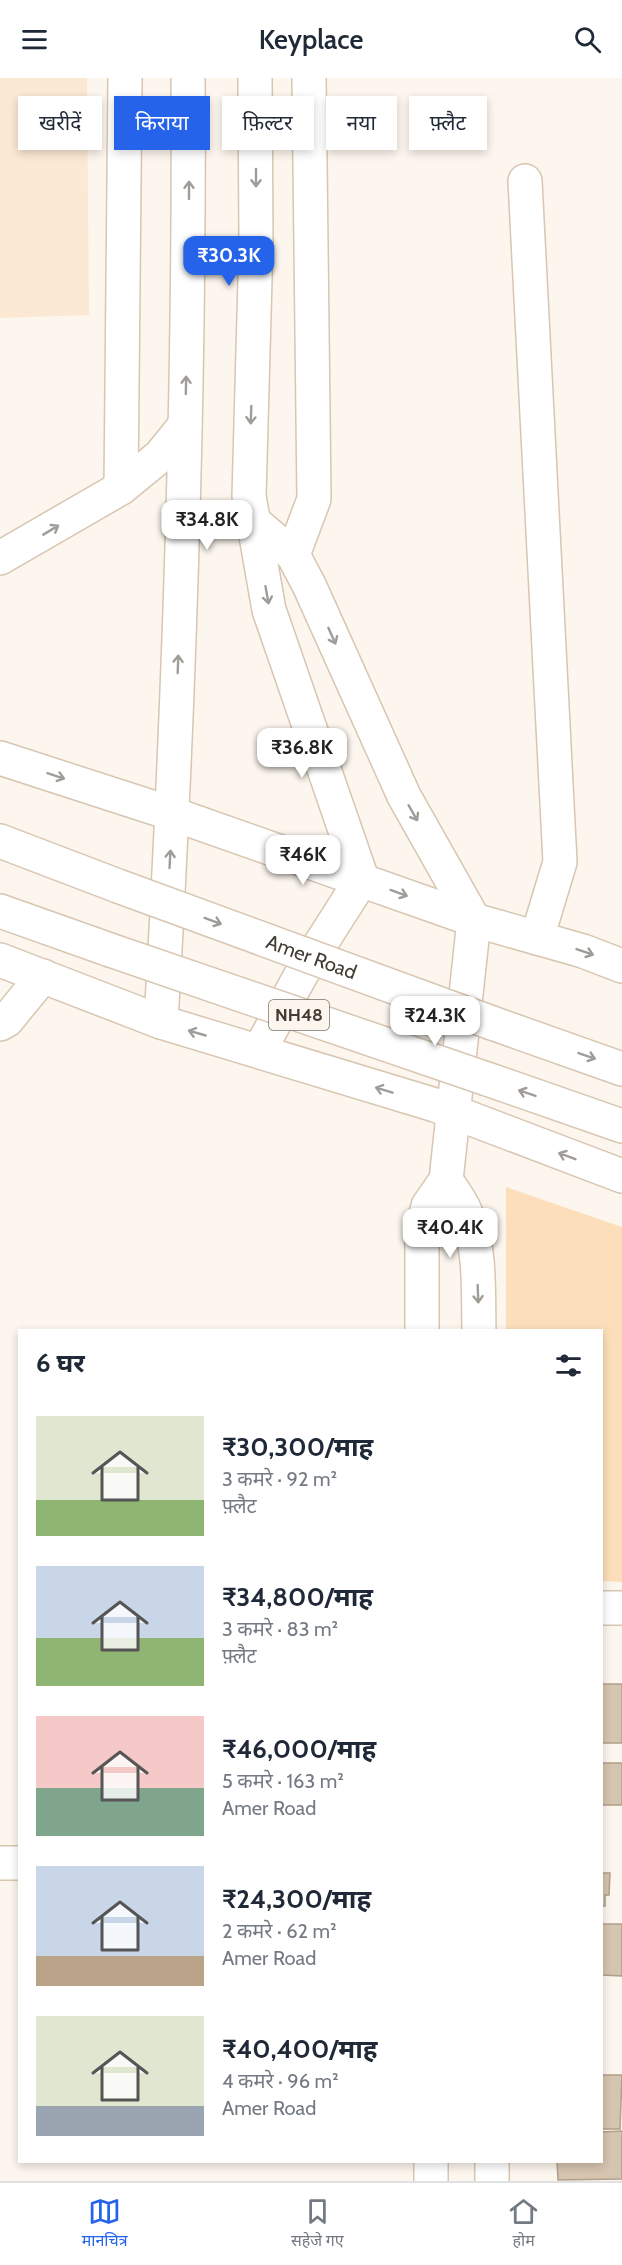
<!DOCTYPE html>
<html lang="hi">
<meta charset="utf-8">
<style>
:root{--surface:#fff;--page:#f2f2f3;--text:#1f2937;--muted:#747a83;--line:#e0e1e3;--accent:#2563eb}
body{margin:0;font-family:Cabin,"Noto Sans Devanagari",sans-serif;background:var(--page);color:var(--text);height:100vh;display:flex;flex-direction:column;font-size:22px;white-space:nowrap}
*{box-sizing:border-box;margin:0}
p{font-size:20px;color:var(--muted)}
.icon{flex:none;width:33px;height:33px;fill:none;stroke:currentColor;stroke-width:2;stroke-linecap:round;stroke-linejoin:round}
.map{position:relative;flex:1;overflow:hidden}
.drawer{position:absolute;left:18px;top:1251px;width:585px;height:834px;display:flex;flex-direction:column;background:var(--surface);border-radius:0px;box-shadow:0 3px 9px #0003}
.drawer>*{flex:none}
.guide{position:absolute;left:18px;top:18px;width:586px;height:54px;display:flex;gap:12px}
.price{position:absolute;translate:-50% -51px;padding:0 14px;border-radius:12px;background:#fff;color:#222;font-size:20px;line-height:39px;filter:drop-shadow(0 2px 3px #0008)}
.price::after{content:'';position:absolute;left:50%;top:36px;width:18px;height:14px;margin-left:-9px;background:inherit;clip-path:polygon(0 0,100% 0,50% 100%)}
.price.on{background:var(--accent);color:#fff}
ul{padding:0;list-style:none}
li{display:flex;align-items:center;gap:18px;height:150px;padding:0 18px}
li span{display:grid;place-items:center;flex:none;width:168px;height:120px;border-radius:0px;color:#555}
li>.icon{margin-inline-start:auto}
span .icon{width:72px;height:72px;fill:#fffc;stroke-width:1}
li b{font-size:26px}
h2{display:flex;justify-content:space-between;align-items:center;height:72px;padding:0 18px;font-size:26px}
.chip{padding:0 21px;border-radius:0px;background:var(--surface);box-shadow:0 3px 9px #0003;font-size:21px;line-height:54px}
.chip.on{background:var(--accent);color:#fff}
header{display:flex;justify-content:space-between;align-items:center;height:78px;padding:0 18px;background:var(--surface);font-size:27px;font-weight:600}
.tab-bar{display:flex;justify-content:space-around;align-items:center;height:84px;border-top:2px solid var(--line);background:var(--surface);font-size:16px;color:var(--muted)}
.tab-bar a{display:grid;justify-items:center;gap:3px}
.tab-bar .on{color:var(--accent)}
.map>svg:first-child{display:block}
.built{fill:#fbe9d3}
.green{fill:#fcdfba}
.building{fill:#d5c4af;stroke:#b0a08b;stroke-width:1.5}
.lines{fill:none;stroke-linecap:round;stroke-linejoin:round}
.minor-casing{stroke:#d7c6b1;stroke-width:36}
.major-casing{stroke:#d7c6b1;stroke-width:36}
.highway-casing{stroke:#d7c6b1;stroke-width:36}
.minor{stroke:#fff;stroke-width:33}
.major{stroke:#fff;stroke-width:33}
.highway{stroke:#fff;stroke-width:33}
.highway-bridge-casing{stroke:#d7c6b1;stroke-width:36;stroke-linecap:butt}
.highway-bridge{stroke:#fff;stroke-width:33}
.oneway{stroke:#a09d98}
.labels{text-anchor:middle;dominant-baseline:central;stroke-width:4.5;stroke-linejoin:round;paint-order:stroke}
.shield{fill:#fdf6ee;stroke:#79736a;stroke-width:1.5}
.shield-label{font-size:18px;font-weight:bold;fill:#413b32}
.street-label{font-size:20px;fill:#413b32;stroke:#fdf6ee}
</style>
<header><svg class="icon" aria-label="menu" viewBox="0 0 24 24"><path d="M4 6h16M4 12h16M4 18h16"/></svg>Keyplace<svg class="icon" aria-label="search" viewBox="0 0 24 24"><circle cx="10" cy="10" r="6"/><path d="M15 15l6 6"/></svg></header>
<div class="map">
<svg width="622" height="2103" viewBox="0 0 622 2103">
<rect width="100%" height="100%" fill="#fdf6ee"/>
<!-- built -->
<polygon class="built" points="0,0 87,0 89,237 0,240"/>
<!-- green -->
<polygon class="green" points="506,1109 622,1149 622,1504 602,1503 602,1252 506,1252"/>
<!-- building -->
<g class="building">
<rect x="602" y="1606" width="20" height="59"/>
<rect x="602" y="1685" width="20" height="42"/>
<polygon points="602,1783 602,1795 610,1795 609,1817 605,1817 605,1828 602,1828"/>
<polygon points="602,1846 622,1846 622,1898 602,1897"/>
<polygon points="602,1997 622,1997 620,2051 602,2051"/>
<polygon points="622,2053 622,2101 558,2102 557,2084 602,2084 602,2054"/>
</g>
<g class="lines">
<!-- minor casing -->
<g class="minor-casing">
<g id="minor">
<polyline points="525,103 560,784 537,860"/>
<polyline points="121,410 125,0"/>
<polyline points="293,477 314,421 309,0"/>
<polyline points="0,680 173,736 474,842 583,873 622,888"/>
<polyline points="0,882 161,944 435,1027 622,1098"/>
<polyline points="0,946 7,942 43,898"/>
<path d="M446,1102C453,1113 463,1125 467,1138C481,1173 478,1215 479,1252"/>
<polyline points="422,1252 422,1153 428,1128 446,1102 474,842"/>
<polyline points="602,1530 622,1530"/>
<polyline points="0,1785 20,1785"/>
<polyline points="492,2084 492,2103"/>
<polyline points="431,2103 431,2084"/>
</g>
</g>
<!-- major casing -->
<g class="major-casing">
<g id="major">
<polyline points="255,0 256,165 249,418 269,532 362,801 302,895 259,973"/>
<polyline points="253,443 293,477 309,507 404,718 474,842"/>
<polyline points="0,480 121,410 160,378 185,347"/>
<path d="M161,944C179,630 190,315 188,0"/>
</g>
</g>
<!-- highway casing -->
<g class="highway-casing">
<g id="highway">
<polyline points="0,763 118,808"/>
<polyline points="0,833 110,872"/>
<polyline points="492,945 622,991"/>
<polyline points="487,1001 622,1048"/>
</g>
</g>
<!-- minor -->
<use href="#minor" class="minor"/>
<!-- major -->
<use href="#major" class="major"/>
<!-- highway -->
<use href="#highway" class="highway"/>
<!-- highway-bridge casing -->
<g class="highway-bridge-casing">
<g id="highway-bridge">
<path id="s1" d="M118,808L492,945"/>
<polyline points="110,872 487,1001"/>
</g>
</g>
<!-- highway-bridge -->
<use href="#highway-bridge" class="highway-bridge"/>
</g>
<!-- one-way arrows -->
<defs><path id="oneway-shaft" d="M-6 0H5M1.5-3L5.5 0L1.5 3" fill="none" stroke-width="1.6" stroke-linecap="round" stroke-linejoin="round" transform="scale(1.5)"/></defs>
<g class="oneway">
<use href="#oneway-shaft" transform="translate(256 100) rotate(90)"/>
<use href="#oneway-shaft" transform="translate(189 112) rotate(-90)"/>
<use href="#oneway-shaft" transform="translate(186 307) rotate(-89)"/>
<use href="#oneway-shaft" transform="translate(251 337) rotate(92)"/>
<use href="#oneway-shaft" transform="translate(51 452) rotate(-31)"/>
<use href="#oneway-shaft" transform="translate(267 517) rotate(80)"/>
<use href="#oneway-shaft" transform="translate(332 558) rotate(66)"/>
<use href="#oneway-shaft" transform="translate(178 586) rotate(-88)"/>
<use href="#oneway-shaft" transform="translate(56 698) rotate(18)"/>
<use href="#oneway-shaft" transform="translate(413 735) rotate(60)"/>
<use href="#oneway-shaft" transform="translate(170 781) rotate(-87)"/>
<use href="#oneway-shaft" transform="translate(399 815) rotate(20)"/>
<use href="#oneway-shaft" transform="translate(213 843) rotate(20)"/>
<use href="#oneway-shaft" transform="translate(585 874) rotate(19)"/>
<use href="#oneway-shaft" transform="translate(197 955) rotate(-164)"/>
<use href="#oneway-shaft" transform="translate(587 978) rotate(19)"/>
<use href="#oneway-shaft" transform="translate(384 1012) rotate(-163)"/>
<use href="#oneway-shaft" transform="translate(527 1015) rotate(-161)"/>
<use href="#oneway-shaft" transform="translate(567 1078) rotate(-159)"/>
<use href="#oneway-shaft" transform="translate(478 1216) rotate(88)"/>
</g>
<g class="labels">
<!-- shield labels -->
<rect class="shield" x="269" y="922" width="60" height="30" rx="4.5"/>
<g class="shield-label">
<text x="299" y="937">NH48</text>
</g>
<!-- street labels -->
<g class="street-label">
<text stroke="none"><textPath href="#s1" startOffset="206">Amer Road</textPath></text>
</g>
</g>
</svg>
<b class="price on" style="left:229px;top:209px">₹30.3K</b>
<b class="price" style="left:207px;top:473px">₹34.8K</b>
<b class="price" style="left:302px;top:701px">₹36.8K</b>
<b class="price" style="left:303px;top:808px">₹46K</b>
<b class="price" style="left:435px;top:969px">₹24.3K</b>
<b class="price" style="left:450px;top:1181px">₹40.4K</b>
<div class="guide">
<a class="chip">खरीदें</a>
<a class="chip on">किराया</a>
<a class="chip">फ़िल्टर</a>
<a class="chip">नया</a>
<a class="chip">फ़्लैट</a>
</div>
<section class="drawer">
<h2>6 घर<svg class="icon" aria-label="filters" viewBox="0 0 24 24"><path d="M4 7h16M4 17h16"/><circle cx="9" cy="7" r="2"/><circle cx="15" cy="17" r="2"/></svg></h2>
<ul>
<li><span style="background:linear-gradient(#dfe7d0 70%,#8fb573 0)"><svg class="icon" aria-label="home" viewBox="0 0 24 24"><path d="M3 11l9-7 9 7M6 9v11h12V9"/></svg></span><div><b>₹30,300/माह</b><p>3 कमरे · 92 m²</p><p>फ़्लैट</p></div></li>
<li><span style="background:linear-gradient(#c9d6e8 60%,#8fb573 0)"><svg class="icon" aria-label="home" viewBox="0 0 24 24"><path d="M3 11l9-7 9 7M6 9v11h12V9"/></svg></span><div><b>₹34,800/माह</b><p>3 कमरे · 83 m²</p><p>फ़्लैट</p></div></li>
<li><span style="background:linear-gradient(#f6c9c9 60%,#7fa58c 0)"><svg class="icon" aria-label="home" viewBox="0 0 24 24"><path d="M3 11l9-7 9 7M6 9v11h12V9"/></svg></span><div><b>₹46,000/माह</b><p>5 कमरे · 163 m²</p><p>Amer Road</p></div></li>
<li><span style="background:linear-gradient(#c9d6e8 75%,#b9a48a 0)"><svg class="icon" aria-label="home" viewBox="0 0 24 24"><path d="M3 11l9-7 9 7M6 9v11h12V9"/></svg></span><div><b>₹24,300/माह</b><p>2 कमरे · 62 m²</p><p>Amer Road</p></div></li>
<li><span style="background:linear-gradient(#dfe7d0 75%,#9aa5b1 0)"><svg class="icon" aria-label="home" viewBox="0 0 24 24"><path d="M3 11l9-7 9 7M6 9v11h12V9"/></svg></span><div><b>₹40,400/माह</b><p>4 कमरे · 96 m²</p><p>Amer Road</p></div></li>
</ul>
</section>
</div>
<nav class="tab-bar">
<a class="on"><svg class="icon" aria-label="map" viewBox="0 0 24 24"><path d="M3 6l6-2 6 2 6-2v14l-6 2-6-2-6 2zM9 4v14M15 6v14"/></svg>मानचित्र</a>
<a><svg class="icon" aria-label="saved" viewBox="0 0 24 24"><path d="M7 4h10v16l-5-4-5 4z"/></svg>सहेजे गए</a>
<a><svg class="icon" aria-label="home" viewBox="0 0 24 24"><path d="M3 11l9-7 9 7M6 9v11h12V9"/></svg>होम</a>
</nav>
